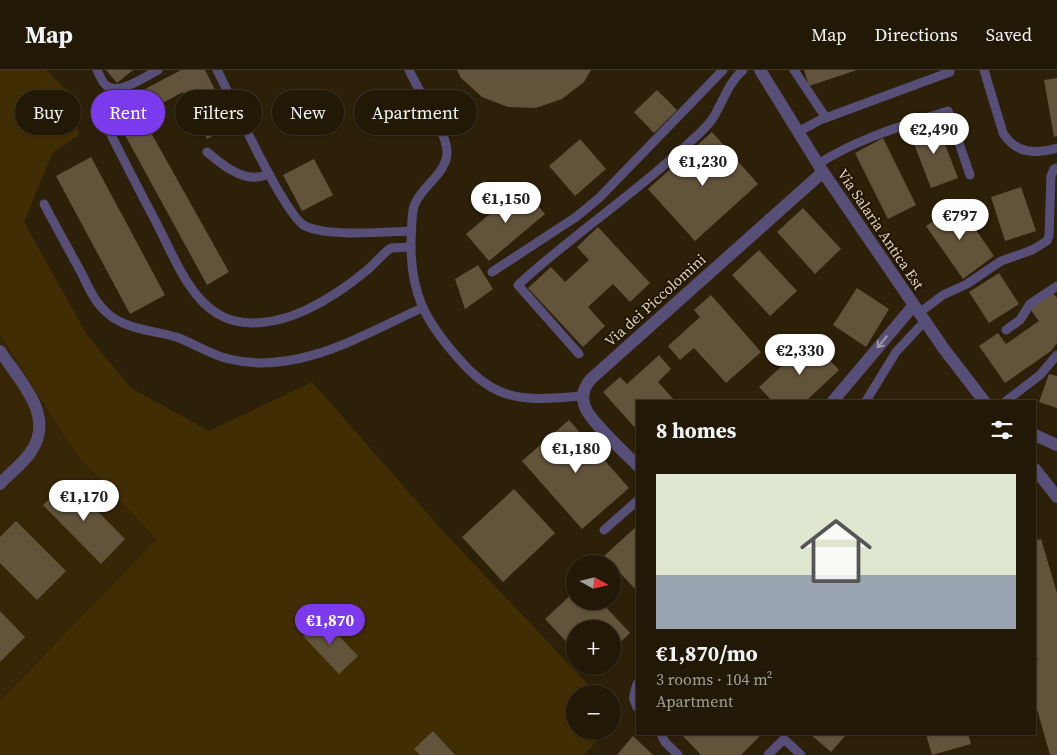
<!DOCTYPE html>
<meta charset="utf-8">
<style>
:root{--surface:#221806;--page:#2a2110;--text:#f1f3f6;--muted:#a2a09b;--line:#3f3728;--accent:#7c3aed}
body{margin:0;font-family:"Source Serif 4",serif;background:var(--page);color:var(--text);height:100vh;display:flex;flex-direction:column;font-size:19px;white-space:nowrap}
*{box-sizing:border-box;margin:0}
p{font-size:16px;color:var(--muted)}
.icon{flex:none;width:28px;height:28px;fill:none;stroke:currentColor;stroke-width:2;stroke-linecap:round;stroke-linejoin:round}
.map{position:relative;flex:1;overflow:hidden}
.side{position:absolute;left:636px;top:330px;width:400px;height:335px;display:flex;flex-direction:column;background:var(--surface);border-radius:0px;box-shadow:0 1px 4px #0004,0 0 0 1px var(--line)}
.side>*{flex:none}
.banner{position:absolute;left:15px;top:20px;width:475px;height:45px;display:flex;gap:10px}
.needle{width:32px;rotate:98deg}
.fabs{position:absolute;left:566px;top:485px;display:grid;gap:10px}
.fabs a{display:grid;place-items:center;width:55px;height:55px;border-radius:50%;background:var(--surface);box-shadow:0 1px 4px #0004,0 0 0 1px var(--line);font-size:25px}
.price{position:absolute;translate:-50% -42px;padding:0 11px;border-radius:18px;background:#fff;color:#222;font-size:16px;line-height:32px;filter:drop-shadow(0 1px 2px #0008)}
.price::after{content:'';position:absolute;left:50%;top:30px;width:15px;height:11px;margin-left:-8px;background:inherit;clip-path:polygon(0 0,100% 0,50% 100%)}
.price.current{background:var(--accent);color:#fff}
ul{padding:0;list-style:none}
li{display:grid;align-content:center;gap:10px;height:265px;padding:0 20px}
li span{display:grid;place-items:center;height:155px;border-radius:0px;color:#555}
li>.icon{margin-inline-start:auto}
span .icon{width:90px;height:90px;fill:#fffc;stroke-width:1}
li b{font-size:21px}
h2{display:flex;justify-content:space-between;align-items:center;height:60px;padding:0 20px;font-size:21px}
.pill{padding:0 18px;border-radius:22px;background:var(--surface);box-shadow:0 1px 4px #0004,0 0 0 1px var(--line);font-size:18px;line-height:45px}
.pill.current{background:var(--accent);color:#fff}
header{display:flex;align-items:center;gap:30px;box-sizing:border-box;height:70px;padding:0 25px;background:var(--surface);border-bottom:1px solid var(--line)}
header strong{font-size:24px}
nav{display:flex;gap:28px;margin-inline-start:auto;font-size:18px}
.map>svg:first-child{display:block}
.built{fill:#372606}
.green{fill:#412d03}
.building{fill:#62533b}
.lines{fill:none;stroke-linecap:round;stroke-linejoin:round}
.lane{stroke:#584f78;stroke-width:9}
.street{stroke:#584f78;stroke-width:12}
.oneway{stroke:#a097a2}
.labels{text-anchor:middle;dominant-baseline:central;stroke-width:4;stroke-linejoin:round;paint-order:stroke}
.street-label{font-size:15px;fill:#dad2c4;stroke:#231601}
</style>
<header>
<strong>Map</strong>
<nav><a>Map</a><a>Directions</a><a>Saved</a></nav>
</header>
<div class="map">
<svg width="1057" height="685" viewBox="0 0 1057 685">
<rect width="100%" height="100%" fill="#2d2008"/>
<!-- built -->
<polygon class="built" points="0,264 75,383 157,469 0,631"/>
<!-- green -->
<polygon class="green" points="0,0 46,0 69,22 79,65 53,82 24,152 87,265 131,318 209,361 312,312 441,459 597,624 575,624 575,661 605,661 584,685 0,685 0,631 157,469 75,383 0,264"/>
<!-- building -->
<g class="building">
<polygon points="106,0 133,0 117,13"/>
<polygon points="181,0 205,0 233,55 207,69 183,22 157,36 161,44 145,52 229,202 207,215 119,54 140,42 132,26"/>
<polygon points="457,0 591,0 584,12 562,29 536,38 508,37 482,27 461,8"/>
<polygon points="804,0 857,0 809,16"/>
<polygon points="1057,8 1057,66 1054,67 1044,10"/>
<polygon points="657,20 677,40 654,63 634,42"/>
<polygon points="936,51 958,108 931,118 909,61"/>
<polygon points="712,62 758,114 695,171 648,119"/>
<polygon points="883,68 916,135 888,149 855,83"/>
<polygon points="580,69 606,99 575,126 549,96"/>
<polygon points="91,87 165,225 130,244 56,106"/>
<polygon points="314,89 333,125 302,141 283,105"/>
<polygon points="522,117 545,144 489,191 466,164"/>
<polygon points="1021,117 1036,161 1005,171 991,127"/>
<polygon points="958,134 994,186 963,209 926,156"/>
<polygon points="803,138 841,179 815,204 777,162"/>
<polygon points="598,157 650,213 630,232 613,214 588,237 605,256 583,277 528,218 551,197 565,212 589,190 577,177"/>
<polygon points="759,180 797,221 770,246 732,205"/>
<polygon points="478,195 493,219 465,239 455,209"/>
<polygon points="999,203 1019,234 989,253 969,222"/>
<polygon points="857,218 889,239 866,277 833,255"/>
<polygon points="1053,223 1057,228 1057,273 1051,281 1005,313 979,276 998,263 1006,274 1039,251 1030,239"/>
<polygon points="711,225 761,282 726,313 694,278 680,290 668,276 700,247 694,240"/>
<polygon points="810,270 839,300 806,331 772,331 759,317"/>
<polygon points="659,285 671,299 658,312 675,331 638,331 638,361 603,322 620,307 627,314"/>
<polygon points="1049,304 1057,306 1057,338 1039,332"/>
<polygon points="569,350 629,418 582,459 522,391"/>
<polygon points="68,411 125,469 101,494 43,435"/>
<polygon points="514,419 555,463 503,512 462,467"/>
<polygon points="16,451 66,501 37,530 0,493 0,467"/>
<polygon points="638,455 638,522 604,486"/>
<polygon points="1041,469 1057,523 1057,685 1050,685 1035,632 1035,591 1038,590 1035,579 1035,471"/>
<polygon points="575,521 575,531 600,531 630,563 612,580 612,559 575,559 575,581 545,549"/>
<polygon points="0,541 25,567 0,592"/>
<polygon points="322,548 358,586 339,604 303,566"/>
<polygon points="433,661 455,685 420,685 414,679"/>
<polygon points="683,664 762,664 741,685 701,685 682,665"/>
<polygon points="810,664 847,664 831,682"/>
<polygon points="926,664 968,664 971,674 932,685"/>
<polygon points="633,666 653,685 617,685"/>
</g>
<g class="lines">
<!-- lane -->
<g class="lane">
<path d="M97,0C100,6 102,13 107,16C120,25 146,6 158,0"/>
<path d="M217,0C231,27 284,145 305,156C328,167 385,162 411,161"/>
<path d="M409,0C419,23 446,59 447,82C447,104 421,116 414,136C411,147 412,159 411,170C410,223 425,251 459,289C471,303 484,315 501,322C527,332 555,328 583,326"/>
<polyline points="794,0 826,48"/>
<path d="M984,0L1003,63C1016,84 1035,84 1057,78"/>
<polyline points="798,62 820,50 950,2"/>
<path d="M110,63C126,94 141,124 157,154C172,183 189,228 218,244C244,260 280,252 306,240C327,230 348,216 366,201C375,194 382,184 391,178L411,177"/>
<path d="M207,82C220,93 239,109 257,107C261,107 265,105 269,104"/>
<path d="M818,94C859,68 902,56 948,41L970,105"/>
<path d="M44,134C56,157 69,180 82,204C88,217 95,232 106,242C125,260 153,260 176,267C194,273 210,285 229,289C297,306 362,265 422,238"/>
<polyline points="492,202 576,147 599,128 723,0"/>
<polyline points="919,243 943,225 967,214 1001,191 1032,180 1047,171 1049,166 1051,106 1054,99 1057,98"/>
<polyline points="1006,260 1020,250 1030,234 1057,216"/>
<path d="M579,284L518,215C572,165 635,124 689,73C697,66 707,57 713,48C723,32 728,13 743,0"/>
<polyline points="866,331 896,282 925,251"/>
<polyline points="1006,331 1040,305 1057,285"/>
<polyline points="604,460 638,430"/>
<polyline points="661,664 665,672 678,685"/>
<polyline points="768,685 784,669 801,685"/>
</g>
<!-- street -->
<g class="street">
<polyline points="760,0 823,102 944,279 984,331"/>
<path d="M0,281C19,310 55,345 32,380C24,393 10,403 0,414"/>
<polyline points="833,331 914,235"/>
<polyline points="1035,365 1057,375"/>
<path d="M638,396C626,384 590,351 585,337C581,326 584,316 592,308L823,102"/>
<polyline points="1035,399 1057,427"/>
<polyline points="638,615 635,628 638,636"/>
</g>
</g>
<!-- one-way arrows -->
<defs><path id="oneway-shaft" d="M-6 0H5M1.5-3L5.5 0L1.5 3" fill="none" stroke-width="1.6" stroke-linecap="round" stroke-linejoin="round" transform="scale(1.25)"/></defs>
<use class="oneway" href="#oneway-shaft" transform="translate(882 272) rotate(130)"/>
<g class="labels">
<!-- street labels -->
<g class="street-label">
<text transform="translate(881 159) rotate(56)">Via Salaria Antica Est</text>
<text transform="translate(655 230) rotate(-42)">Via dei Piccolomini</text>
</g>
</g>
</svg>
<div class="fabs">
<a><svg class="needle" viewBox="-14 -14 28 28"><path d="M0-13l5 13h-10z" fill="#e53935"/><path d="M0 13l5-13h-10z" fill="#a2a09b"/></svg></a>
<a>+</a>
<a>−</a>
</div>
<b class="price" style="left:934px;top:85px">€2,490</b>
<b class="price" style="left:703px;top:117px">€1,230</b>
<b class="price" style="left:506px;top:154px">€1,150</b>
<b class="price" style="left:960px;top:171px">€797</b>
<b class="price" style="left:800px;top:306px">€2,330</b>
<b class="price" style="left:576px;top:404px">€1,180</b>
<b class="price" style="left:84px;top:452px">€1,170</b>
<b class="price current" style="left:330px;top:576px">€1,870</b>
<div class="banner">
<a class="pill">Buy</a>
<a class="pill current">Rent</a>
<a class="pill">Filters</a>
<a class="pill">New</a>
<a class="pill">Apartment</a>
</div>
<section class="side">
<h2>8 homes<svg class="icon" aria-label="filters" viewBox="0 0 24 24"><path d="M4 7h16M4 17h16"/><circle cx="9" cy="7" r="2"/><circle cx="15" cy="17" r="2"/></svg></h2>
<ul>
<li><span style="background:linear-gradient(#dfe7d0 65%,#9aa5b1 0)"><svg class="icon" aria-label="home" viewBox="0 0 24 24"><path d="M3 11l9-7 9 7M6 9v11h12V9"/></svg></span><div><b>€1,870/mo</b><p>3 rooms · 104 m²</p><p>Apartment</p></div></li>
</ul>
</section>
</div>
